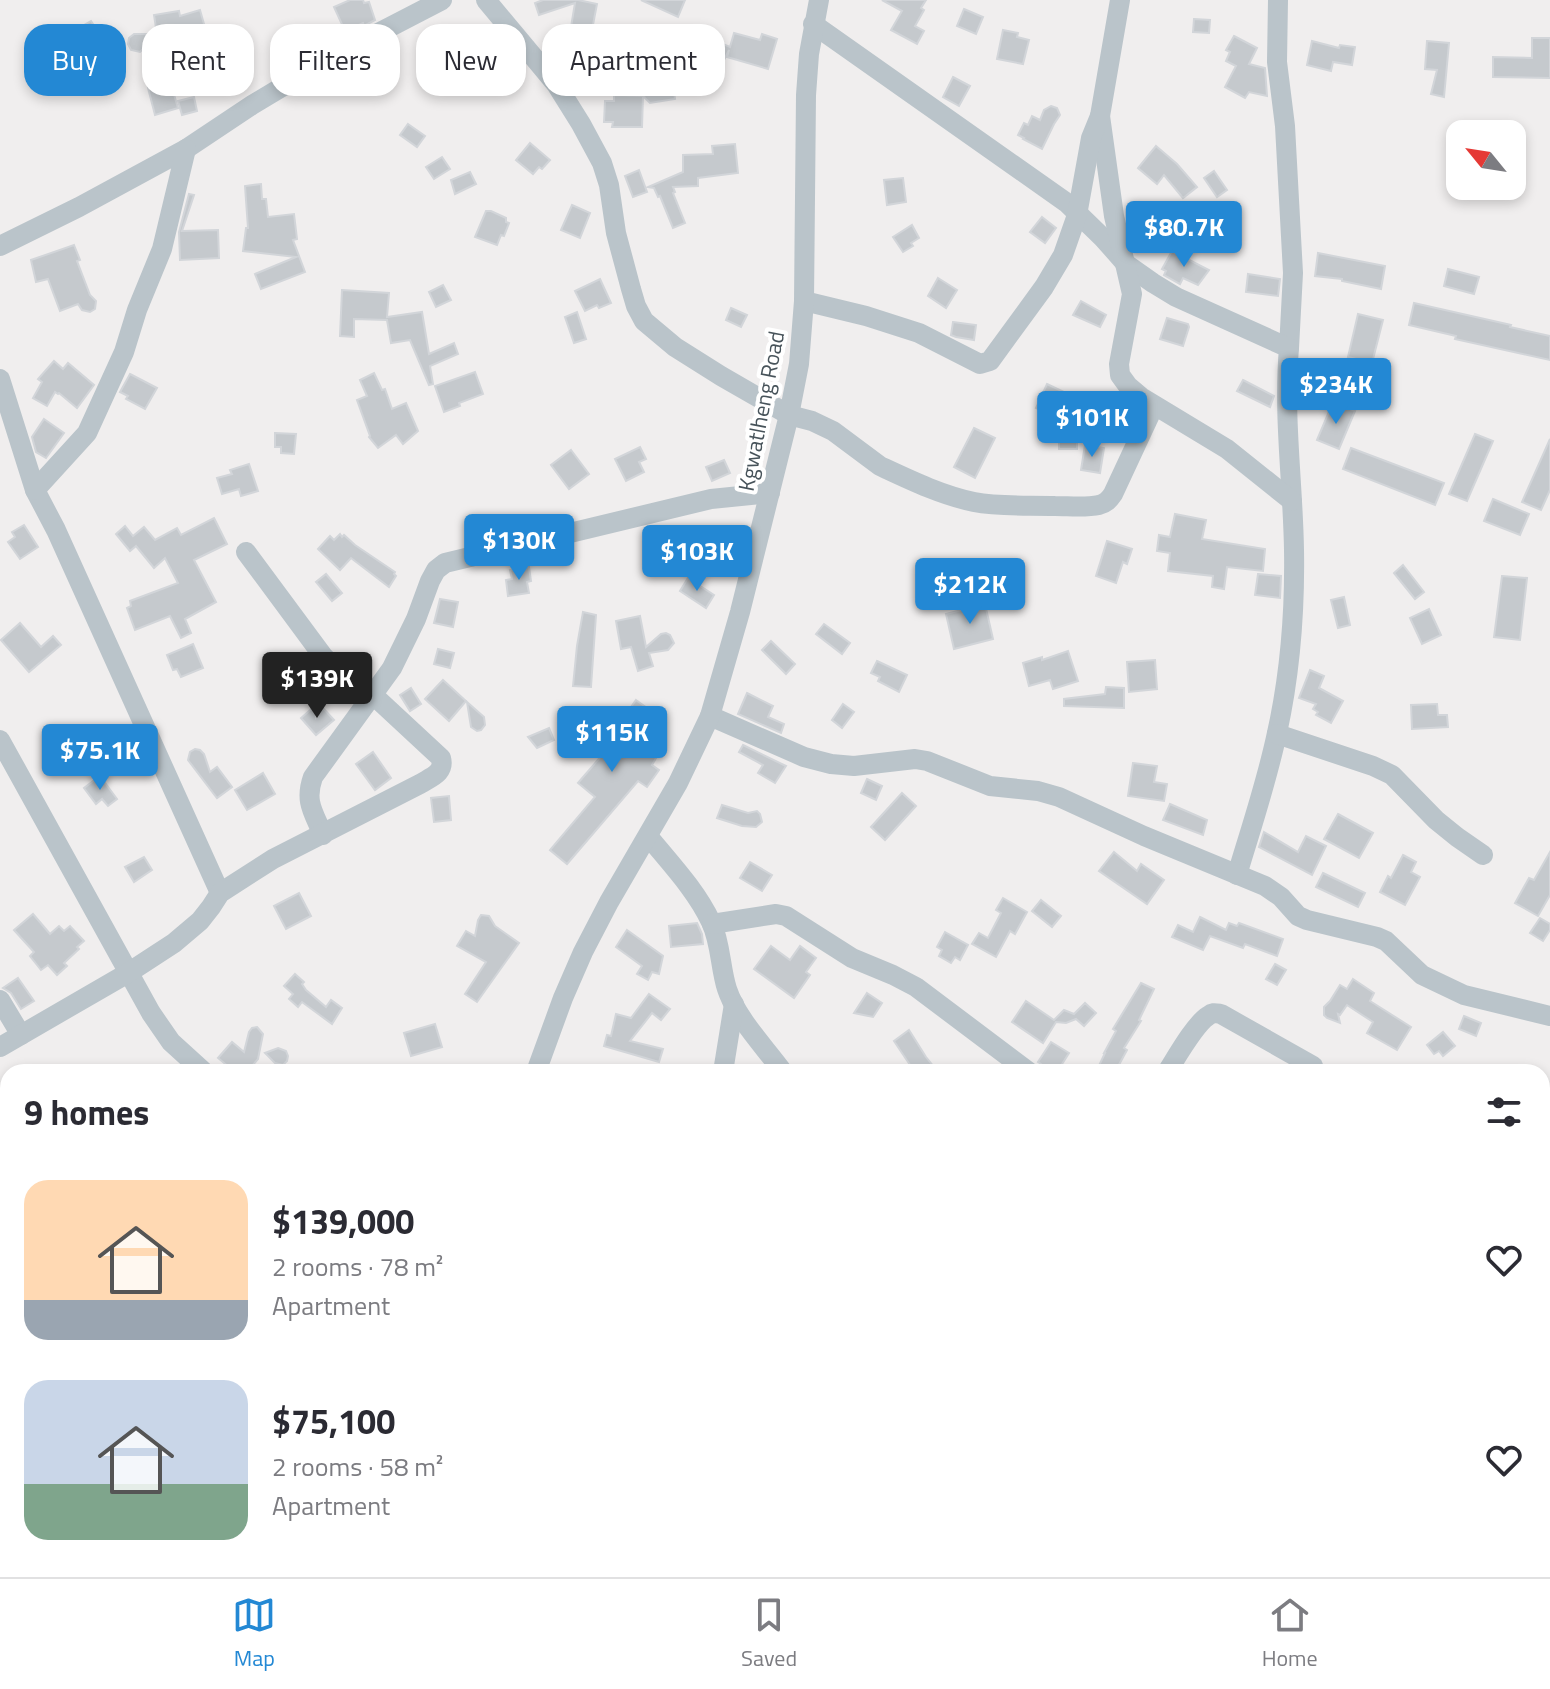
<!DOCTYPE html>
<meta charset="utf-8">
<style>
:root{--surface:#fff;--page:#f2f2f3;--text:#2b2b33;--muted:#7c7c81;--line:#e1e1e2;--accent:#2388d4}
body{margin:0;font-family:"Titillium Web",sans-serif;background:var(--page);color:var(--text);height:100vh;display:flex;flex-direction:column;font-size:30px;white-space:nowrap}
*{box-sizing:border-box;margin:0}
p{font-size:26px;color:var(--muted)}
.icon{flex:none;width:44px;height:44px;fill:none;stroke:currentColor;stroke-width:2;stroke-linecap:round;stroke-linejoin:round}
.map{position:relative;flex:1;overflow:hidden}
.panel{position:absolute;left:0px;top:1064px;width:1550px;height:514px;display:flex;flex-direction:column;background:var(--surface);border-radius:24px 24px 0 0;box-shadow:0 4px 12px #0003}
.panel>*{flex:none}
.banner{position:absolute;left:24px;top:24px;width:800px;height:72px;display:flex;gap:16px}
.needle{width:52px;rotate:300deg}
.buttons{position:absolute;left:1446px;top:120px;display:grid;gap:16px}
.buttons a{display:grid;place-items:center;width:80px;height:80px;border-radius:16px;background:var(--surface);box-shadow:0 4px 12px #0003;font-size:40px}
.price{position:absolute;translate:-50% -68px;padding:0 18px;border-radius:8px;background:var(--accent);color:#fff;font-size:26px;line-height:52px;filter:drop-shadow(0 2px 4px #0008)}
.price::after{content:'';position:absolute;left:50%;top:48px;width:24px;height:18px;margin-left:-12px;background:inherit;clip-path:polygon(0 0,100% 0,50% 100%)}
.price.current{background:#222;color:#fff}
ul{padding:0;list-style:none}
li{display:flex;align-items:center;gap:24px;height:200px;padding:0 24px}
li span{display:grid;place-items:center;flex:none;width:224px;height:160px;border-radius:24px;color:#555}
li>.icon{margin-inline-start:auto}
span .icon{width:96px;height:96px;fill:#fffc;stroke-width:1}
li b{font-size:34px}
h2{display:flex;justify-content:space-between;align-items:center;height:96px;padding:0 24px;font-size:34px}
.chip{padding:0 28px;border-radius:24px;background:var(--surface);box-shadow:0 4px 12px #0003;font-size:28px;line-height:72px}
.chip.current{background:var(--accent);color:#fff}
.tab-bar{display:flex;justify-content:space-around;align-items:center;height:112px;border-top:2px solid var(--line);background:var(--surface);font-size:22px;color:var(--muted)}
.tab-bar a{display:grid;justify-items:center;gap:4px}
.tab-bar .current{color:var(--accent)}
.map>svg:first-child{display:block}
.education{fill:#e1dfdf}
.medical{fill:#f9dfe0}
.building{fill:#c5c9cd;stroke:#d2d5d9;stroke-width:2}
.lines{fill:none;stroke-linecap:round;stroke-linejoin:round}
.minor{stroke:#bac4ca;stroke-width:20}
.labels{text-anchor:middle;dominant-baseline:central;stroke-width:8;stroke-linejoin:round;paint-order:stroke}
.street-label{font-size:22px;fill:#47535a;stroke:#fff}
</style>
<div class="map">
<svg width="1550" height="1577" viewBox="0 0 1550 1577">
<rect width="100%" height="100%" fill="#f0eeee"/>
<!-- education -->
<polygon class="education" points="323,1570 700,1570 704,1577 328,1577"/>
<!-- medical -->
<polygon class="medical" points="8,1212 8,1328 0,1317 0,1221"/>
<!-- building -->
<g class="building">
<polygon points="350,0 363,0 364,3 369,2 375,20 364,26 363,23 345,31 334,7"/>
<polygon points="543,0 578,0 597,4 592,30 571,27 575,3 539,15 535,3"/>
<polygon points="641,0 685,0 678,17"/>
<polygon points="882,0 926,0 921,8 924,10 915,26 924,31 917,44 891,30 902,11"/>
<polygon points="964,9 983,17 976,34 957,26"/>
<polygon points="200,10 206,31 192,35 190,29 157,34 154,15 179,11 180,16"/>
<polygon points="1194,19 1210,20 1209,33 1193,32"/>
<polygon points="91,21 102,38 79,52 68,34"/>
<polygon points="1003,30 1018,33 1017,37 1029,40 1023,64 997,59"/>
<polygon points="683,32 694,37 696,33 730,47 734,33 760,40 762,34 777,39 768,69 727,57 729,50 719,70 677,52 677,47"/>
<polygon points="134,34 149,34 146,46 140,52 131,50 128,44 129,38"/>
<polygon points="488,35 496,44 501,39 513,53 485,75 480,68 461,82 449,63 474,43 475,45"/>
<polygon points="1234,36 1257,48 1249,64 1265,68 1267,96 1249,92 1245,98 1225,87 1236,66 1226,61 1230,52 1226,50"/>
<polygon points="1532,38 1550,38 1550,78 1493,77 1493,57 1532,58"/>
<polygon points="1312,41 1339,48 1340,45 1355,47 1352,65 1333,62 1331,71 1307,65"/>
<polygon points="1427,41 1449,43 1444,97 1431,94 1437,70 1425,69"/>
<polygon points="670,62 675,99 650,103 643,96 642,127 612,127 613,122 604,122 605,101 614,101 614,95 643,96 619,75 618,70 619,66 626,63 638,67 639,65 665,76"/>
<polygon points="719,70 709,90 693,81 697,73"/>
<polygon points="953,77 970,86 959,106 943,97"/>
<polygon points="170,81 178,108 155,115 148,88"/>
<polygon points="194,97 197,111 182,115 178,101"/>
<polygon points="1051,106 1057,108 1060,115 1054,124 1042,149 1023,139 1024,138 1018,135 1024,123 1028,125 1032,116 1040,120 1044,110"/>
<polygon points="408,124 425,136 417,147 400,135"/>
<polygon points="530,143 550,160 542,169 539,167 533,174 516,160"/>
<polygon points="735,144 738,173 698,178 698,186 673,187 675,192 673,193 685,223 673,228 660,196 658,197 654,188 648,187 683,172 683,155 713,154 712,146"/>
<polygon points="1156,146 1177,164 1197,187 1183,198 1164,175 1157,184 1138,168"/>
<polygon points="442,157 450,169 434,179 426,167"/>
<polygon points="639,170 647,192 633,197 625,176"/>
<polygon points="1214,171 1227,190 1217,197 1204,178"/>
<polygon points="470,172 476,184 455,194 451,180"/>
<polygon points="903,178 906,202 887,205 884,180"/>
<polygon points="261,184 262,199 266,199 268,217 294,214 297,239 293,240 305,272 261,289 255,274 296,257 243,251 246,228 248,228 245,186"/>
<polygon points="189,194 194,195 182,231 218,230 219,258 180,260 179,232"/>
<polygon points="572,205 590,213 580,238 561,230"/>
<polygon points="486,211 491,211 506,218 506,222 509,223 504,236 501,235 497,245 475,237"/>
<polygon points="1042,217 1056,228 1045,243 1030,232"/>
<polygon points="912,225 919,238 911,243 913,246 903,252 893,237"/>
<polygon points="74,245 80,260 77,261 90,295 96,301 95,309 90,312 82,310 78,304 60,311 48,279 36,282 31,260"/>
<polygon points="1172,251 1209,270 1198,285 1183,278 1180,284 1164,275 1166,271 1162,269"/>
<polygon points="1318,253 1385,266 1381,289 1342,281 1342,279 1315,276"/>
<polygon points="1448,269 1479,277 1474,294 1444,286"/>
<polygon points="1248,274 1280,279 1278,296 1246,292"/>
<polygon points="938,278 957,290 946,308 928,296"/>
<polygon points="600,279 611,303 599,308 597,305 585,311 575,291"/>
<polygon points="443,285 451,300 436,307 429,292"/>
<polygon points="342,290 389,293 387,317 422,312 429,354 454,343 458,354 430,366 433,384 429,385 410,340 391,343 387,320 354,319 354,337 340,336"/>
<polygon points="1081,301 1106,315 1100,327 1073,315"/>
<polygon points="1414,303 1511,325 1510,327 1550,336 1550,360 1455,339 1456,336 1409,325"/>
<polygon points="731,308 747,315 741,327 726,320"/>
<polygon points="577,312 586,339 574,343 565,317"/>
<polygon points="1358,314 1383,320 1372,363 1348,357"/>
<polygon points="1167,318 1188,324 1189,327 1183,346 1160,339"/>
<polygon points="953,322 976,325 974,340 956,337 951,335"/>
<polygon points="54,361 63,369 68,363 94,385 77,408 59,393 58,394 55,392 47,406 33,398 42,382 38,379"/>
<polygon points="475,372 483,394 459,403 460,406 444,412 435,386"/>
<polygon points="374,373 382,390 385,389 392,409 406,403 418,431 403,444 396,435 378,448 369,437 370,436 357,400 367,396 360,380"/>
<polygon points="130,374 157,388 145,409 126,399 128,396 120,392"/>
<polygon points="1243,380 1274,396 1270,407 1237,391"/>
<polygon points="1047,384 1066,393 1056,416 1036,408"/>
<polygon points="1333,402 1355,411 1339,449 1317,440"/>
<polygon points="44,419 64,433 46,458 36,452 32,437"/>
<polygon points="974,428 995,438 975,478 954,467"/>
<rect x="1059" y="431" width="18" height="18"/>
<polygon points="275,433 296,434 294,454 281,453 281,447 275,447"/>
<polygon points="1475,434 1493,441 1467,501 1449,494"/>
<polygon points="1550,439 1550,490 1541,510 1522,502"/>
<polygon points="1085,445 1104,448 1100,473 1081,470"/>
<polygon points="640,447 646,459 639,462 644,472 626,481 615,459"/>
<polygon points="1351,448 1444,483 1435,505 1343,469"/>
<polygon points="571,450 589,474 569,489 551,465"/>
<polygon points="724,460 730,473 712,481 706,467"/>
<polygon points="249,464 258,491 241,496 239,489 222,494 217,478 232,474 230,470"/>
<polygon points="1493,499 1529,514 1520,535 1484,521"/>
<polygon points="1175,514 1206,520 1202,539 1265,549 1263,571 1227,567 1224,589 1212,587 1213,576 1168,571 1170,553 1157,551 1159,535 1170,537"/>
<polygon points="214,518 227,544 194,560 216,602 185,619 191,633 181,638 170,616 135,630 127,608 131,606 130,601 178,583 165,558 154,568 136,546 130,551 116,534 125,526 133,536 144,527 155,540 177,528 181,535"/>
<polygon points="24,525 38,547 20,559 8,542 15,537 12,532"/>
<polygon points="340,534 342,537 344,535 355,545 395,572 394,574 396,576 389,587 351,558 340,570 318,549 330,536 334,540"/>
<polygon points="1107,541 1132,549 1127,564 1123,562 1116,583 1096,576"/>
<polygon points="1403,565 1424,592 1415,599 1394,573"/>
<polygon points="529,567 531,581 527,582 529,593 508,596 506,580 512,579 510,570"/>
<polygon points="326,574 342,593 332,601 316,582"/>
<polygon points="1258,574 1281,576 1280,598 1255,595"/>
<polygon points="1502,576 1527,578 1520,640 1494,637"/>
<polygon points="688,578 714,595 706,608 680,591"/>
<polygon points="1344,597 1350,625 1338,628 1331,600"/>
<polygon points="440,599 458,602 453,627 434,623"/>
<polygon points="985,604 993,639 954,649 946,614"/>
<polygon points="1429,609 1441,635 1422,644 1410,618"/>
<polygon points="583,612 596,615 591,687 573,686 577,646"/>
<polygon points="640,616 646,647 661,634 666,633 670,635 674,643 668,650 649,653 653,666 638,671 631,647 621,649 616,621"/>
<polygon points="20,623 41,647 53,636 61,645 29,672 1,640"/>
<polygon points="824,624 850,643 842,654 816,634"/>
<polygon points="771,641 795,664 786,674 762,650"/>
<polygon points="193,644 203,668 181,677 177,669 173,670 167,655"/>
<polygon points="438,649 454,653 450,668 434,664"/>
<polygon points="1068,651 1078,681 1053,689 1050,680 1029,686 1023,663 1042,657 1042,660"/>
<polygon points="1155,660 1157,689 1129,692 1127,662"/>
<polygon points="877,661 907,675 899,692 878,681 880,677 871,673"/>
<polygon points="318,670 320,674 314,678 316,693 304,691 299,688 289,695 281,684 292,677 293,679"/>
<polygon points="1310,670 1324,676 1319,688 1343,701 1331,723 1316,715 1318,712 1313,709 1316,704 1299,698"/>
<polygon points="443,680 466,701 449,721 425,699"/>
<polygon points="1106,687 1124,688 1124,708 1064,706 1064,699 1105,694"/>
<polygon points="411,688 421,704 410,711 400,695"/>
<polygon points="747,693 773,706 768,717 784,724 781,733 738,714"/>
<polygon points="636,700 658,716 644,735 663,746 652,765 659,770 647,787 638,781 567,864 550,850 595,797 578,783 603,754 575,735 585,720 610,737"/>
<polygon points="467,702 484,717 485,725 481,730 477,731 471,727"/>
<polygon points="843,704 854,712 842,728 832,720"/>
<polygon points="1437,704 1438,715 1447,715 1448,727 1412,729 1411,705"/>
<polygon points="316,705 316,717 323,708 334,720 316,735 301,718"/>
<polygon points="549,728 554,740 537,748 528,737"/>
<polygon points="743,745 786,766 775,783 758,773 763,765 739,752"/>
<polygon points="195,749 200,750 204,754 210,772 217,767 232,787 217,798 188,760 190,752"/>
<polygon points="373,752 391,778 375,790 356,764"/>
<polygon points="1133,763 1157,766 1154,782 1167,784 1164,801 1128,796"/>
<polygon points="263,773 275,794 247,810 235,790"/>
<polygon points="100,776 117,799 108,806 102,799 96,804 84,788"/>
<polygon points="867,779 882,786 876,800 861,793"/>
<polygon points="902,793 916,806 885,840 871,827"/>
<polygon points="449,796 451,820 434,822 431,798"/>
<polygon points="1170,804 1207,820 1203,835 1163,820"/>
<polygon points="722,805 748,813 757,811 760,814 762,822 756,827 742,826 717,818"/>
<polygon points="1338,814 1373,833 1359,858 1324,839"/>
<polygon points="1264,832 1298,852 1306,836 1326,846 1312,875 1259,847"/>
<polygon points="1114,852 1137,871 1141,864 1164,880 1147,904 1099,871"/>
<polygon points="1550,852 1550,895 1538,916 1515,903 1529,878 1534,880"/>
<polygon points="1403,855 1416,862 1411,872 1420,877 1405,905 1380,892 1388,876 1391,878"/>
<polygon points="144,857 152,870 134,882 125,867"/>
<polygon points="750,862 772,875 762,891 740,878"/>
<polygon points="1323,873 1365,893 1358,907 1316,887"/>
<polygon points="299,893 311,916 286,929 274,906"/>
<polygon points="1003,898 1027,912 1015,934 1010,931 996,957 972,944 979,933 988,938 1001,913 996,910"/>
<polygon points="1041,900 1061,916 1052,927 1032,911"/>
<polygon points="33,914 50,934 59,926 64,931 70,926 84,941 77,947 79,949 64,963 67,966 57,975 48,965 41,970 30,956 34,952 14,930"/>
<polygon points="481,915 489,916 495,926 519,943 477,1002 465,994 486,962 457,946 466,931 475,936 478,920"/>
<polygon points="1200,917 1226,930 1229,923 1237,926 1239,923 1283,939 1277,956 1245,944 1243,948 1210,936 1203,950 1172,937 1178,925 1193,932"/>
<polygon points="1540,918 1550,924 1550,930 1543,941 1530,933"/>
<polygon points="697,923 702,934 703,944 671,947 669,926"/>
<polygon points="627,930 663,956 659,974 652,972 648,980 637,974 642,966 616,947"/>
<polygon points="945,932 968,945 960,960 955,957 951,963 939,956 942,950 937,947"/>
<polygon points="771,946 790,960 800,946 816,958 806,972 810,975 794,998 754,969"/>
<polygon points="1275,964 1286,970 1277,985 1266,979"/>
<polygon points="295,974 304,982 302,984 306,990 326,1007 331,1000 342,1008 332,1024 302,1002 298,1007 289,999 293,994 284,986"/>
<polygon points="18,978 34,1001 21,1009 11,993 3,988"/>
<polygon points="1353,979 1374,993 1370,1001 1411,1027 1397,1050 1367,1033 1373,1022 1347,1005 1340,1015 1338,1014 1340,1023 1327,1018 1324,1015 1324,1007 1330,1001 1340,985 1347,989"/>
<polygon points="1141,983 1154,989 1139,1020 1141,1021 1124,1048 1127,1050 1115,1072 1096,1072 1105,1053 1104,1053 1116,1031 1113,1029"/>
<polygon points="867,993 882,1003 873,1017 854,1013"/>
<polygon points="649,994 670,1009 661,1020 652,1013 630,1041 663,1049 659,1062 604,1046 607,1035 611,1036 616,1014 631,1018"/>
<polygon points="1026,1001 1054,1020 1064,1010 1074,1014 1085,1003 1096,1013 1084,1026 1076,1019 1066,1023 1056,1022 1043,1043 1012,1022"/>
<polygon points="1464,1016 1481,1023 1476,1036 1459,1029"/>
<polygon points="435,1024 442,1047 411,1056 404,1033"/>
<polygon points="257,1027 263,1034 258,1059 247,1072 235,1072 218,1058 232,1042 244,1052 249,1032 252,1028"/>
<polygon points="909,1030 926,1057 938,1072 915,1072 906,1059 894,1041"/>
<polygon points="1443,1032 1455,1046 1443,1056 1439,1051 1434,1054 1427,1045"/>
<polygon points="1051,1042 1069,1053 1057,1072 1053,1072 1038,1062"/>
<polygon points="278,1048 286,1051 288,1056 287,1061 283,1065 275,1063 265,1053"/>
</g>
<g class="lines">
<!-- minor -->
<g class="minor">
<path d="M486,0L556,84L581,124L602,163L609,185L616,233L631,289L636,306L644,321L675,347L721,376L789,415L812,421L833,431L880,466C910,480 941,495 974,502C1000,507 1028,505 1055,506C1069,506 1085,508 1099,505C1106,503 1109,500 1113,494L1154,406"/>
<polyline points="1278,0 1277,62 1285,126 1293,273 1289,348"/>
<path d="M813,24L1067,203L1103,238L1126,264L1153,283L1176,297L1289,348C1283,416 1293,483 1294,550C1295,611 1290,674 1277,733C1267,781 1251,828 1237,875"/>
<polyline points="1100,116 1114,216 1132,294 1119,364 1120,375 1128,386 1141,397 1227,449 1292,501"/>
<polyline points="0,246 79,207 186,149 252,105 332,57 442,0"/>
<polyline points="804,301 866,316 919,333 980,364 990,361 1044,287 1063,255 1077,215 1091,138 1100,116 1120,0"/>
<polyline points="0,379 35,490 56,530 220,893"/>
<polyline points="35,490 87,433 124,352 137,310 162,249 186,149"/>
<polyline points="710,716 804,757 831,764 854,766 915,759 927,761 990,786 1038,791 1059,797 1144,836 1265,886 1281,897 1298,916 1307,920 1377,937 1386,941 1422,975 1464,995 1550,1016"/>
<polyline points="1277,734 1373,766 1392,775 1436,820 1457,837 1483,855"/>
<polyline points="0,740 151,1013 171,1042 204,1072"/>
<path d="M323,835C314,813 304,802 313,777L392,668L416,619L430,581L436,570L445,563L711,499L770,493"/>
<path d="M648,836C670,863 696,890 711,922C721,943 720,967 727,989C737,1019 764,1046 783,1072"/>
<polyline points="712,924 776,914 786,916 852,958 893,975 916,987 1029,1072"/>
<polyline points="0,1000 21,1035"/>
<path d="M0,1047L128,973L174,943L200,921L211,907L220,893L273,859L420,784C431,777 445,773 441,758L372,694L334,667L323,656L246,552"/>
<polyline points="536,1072 563,998 583,952 609,902 678,783 710,716 740,612 789,415 799,364 804,301 806,95 809,54 819,0"/>
<polyline points="723,1072 734,1004"/>
<path d="M1167,1072C1176,1058 1195,1024 1208,1016C1213,1012 1215,1013 1221,1014L1313,1066"/>
<polyline points="0,1125 8,1129"/>
<polyline points="1542,1397 1550,1386"/>
<polyline points="1542,1531 1550,1536"/>
<polyline points="293,1570 297,1577"/>
<polyline points="719,1570 723,1577"/>
<polyline points="824,1570 828,1577"/>
<polyline points="953,1570 960,1577"/>
<polyline points="1187,1570 1189,1577"/>
</g>
</g>
<g class="labels">
<!-- street labels -->
<g class="street-label">
<text transform="translate(761 411) rotate(-79)">Kgwatlheng Road</text>
</g>
</g>
</svg>
<div class="buttons">
<a><svg class="needle" viewBox="-14 -14 28 28"><path d="M0-13l5 13h-10z" fill="#e53935"/><path d="M0 13l5-13h-10z" fill="#7c7c81"/></svg></a>
</div>
<b class="price" style="left:1184px;top:269px">$80.7K</b>
<b class="price" style="left:1336px;top:426px">$234K</b>
<b class="price" style="left:1092px;top:459px">$101K</b>
<b class="price" style="left:519px;top:582px">$130K</b>
<b class="price" style="left:697px;top:593px">$103K</b>
<b class="price" style="left:970px;top:626px">$212K</b>
<b class="price current" style="left:317px;top:720px">$139K</b>
<b class="price" style="left:612px;top:774px">$115K</b>
<b class="price" style="left:100px;top:792px">$75.1K</b>
<div class="banner">
<a class="chip current">Buy</a>
<a class="chip">Rent</a>
<a class="chip">Filters</a>
<a class="chip">New</a>
<a class="chip">Apartment</a>
</div>
<section class="panel">
<h2>9 homes<svg class="icon" aria-label="filters" viewBox="0 0 24 24"><path d="M4 7h16M4 17h16"/><circle cx="9" cy="7" r="2"/><circle cx="15" cy="17" r="2"/></svg></h2>
<ul>
<li><span style="background:linear-gradient(#ffd9b3 75%,#9aa5b1 0)"><svg class="icon" aria-label="home" viewBox="0 0 24 24"><path d="M3 11l9-7 9 7M6 9v11h12V9"/></svg></span><div><b>$139,000</b><p>2 rooms · 78 m²</p><p>Apartment</p></div><svg class="icon" aria-label="heart" viewBox="0 0 24 24"><path d="M12 20l-8-8c-3-5 5-10 8-4 3-6 11-1 8 4z"/></svg></li>
<li><span style="background:linear-gradient(#c9d6e8 65%,#7fa58c 0)"><svg class="icon" aria-label="home" viewBox="0 0 24 24"><path d="M3 11l9-7 9 7M6 9v11h12V9"/></svg></span><div><b>$75,100</b><p>2 rooms · 58 m²</p><p>Apartment</p></div><svg class="icon" aria-label="heart" viewBox="0 0 24 24"><path d="M12 20l-8-8c-3-5 5-10 8-4 3-6 11-1 8 4z"/></svg></li>
</ul>
</section>
</div>
<nav class="tab-bar">
<a class="current"><svg class="icon" aria-label="map" viewBox="0 0 24 24"><path d="M3 6l6-2 6 2 6-2v14l-6 2-6-2-6 2zM9 4v14M15 6v14"/></svg>Map</a>
<a><svg class="icon" aria-label="saved" viewBox="0 0 24 24"><path d="M7 4h10v16l-5-4-5 4z"/></svg>Saved</a>
<a><svg class="icon" aria-label="home" viewBox="0 0 24 24"><path d="M3 11l9-7 9 7M6 9v11h12V9"/></svg>Home</a>
</nav>
